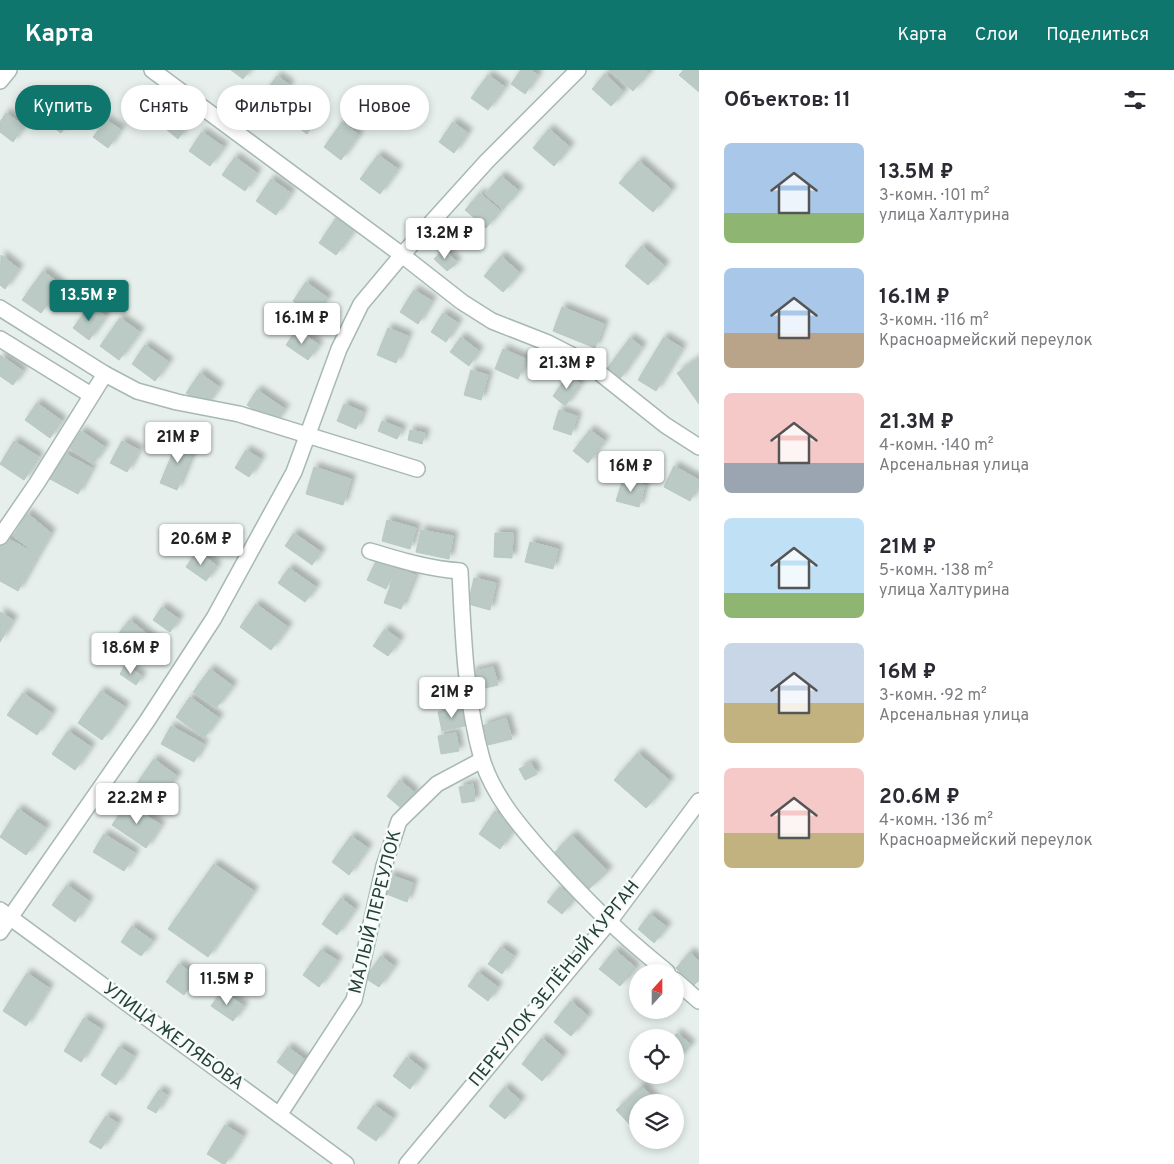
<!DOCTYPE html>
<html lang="ru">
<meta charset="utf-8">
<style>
:root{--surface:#fff;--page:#f2f2f3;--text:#2b2b33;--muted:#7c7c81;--accent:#0f766e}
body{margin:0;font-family:Overpass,sans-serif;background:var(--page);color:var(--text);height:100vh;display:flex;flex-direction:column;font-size:19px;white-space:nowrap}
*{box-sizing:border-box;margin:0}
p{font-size:16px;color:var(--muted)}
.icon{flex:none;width:28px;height:28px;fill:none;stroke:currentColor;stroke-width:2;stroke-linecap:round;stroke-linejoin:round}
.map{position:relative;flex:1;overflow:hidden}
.details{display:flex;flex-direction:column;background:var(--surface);width:475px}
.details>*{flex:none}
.hud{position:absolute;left:15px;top:15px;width:475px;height:45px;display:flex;gap:10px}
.needle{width:32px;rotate:21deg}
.controls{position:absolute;left:629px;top:894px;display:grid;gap:10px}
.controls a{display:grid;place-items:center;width:55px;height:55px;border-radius:50%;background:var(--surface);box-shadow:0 2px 8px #0003;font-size:25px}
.price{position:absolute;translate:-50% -42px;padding:0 11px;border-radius:5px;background:#fff;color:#222;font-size:16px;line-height:32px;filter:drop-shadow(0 1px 2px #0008)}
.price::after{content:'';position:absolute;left:50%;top:30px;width:15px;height:11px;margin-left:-8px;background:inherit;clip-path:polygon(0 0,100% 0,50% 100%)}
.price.selected{background:var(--accent);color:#fff}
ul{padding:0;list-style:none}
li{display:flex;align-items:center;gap:15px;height:125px;padding:0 25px}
li span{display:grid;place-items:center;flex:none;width:140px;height:100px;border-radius:8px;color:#555}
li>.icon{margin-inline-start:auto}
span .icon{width:60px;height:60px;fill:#fffc;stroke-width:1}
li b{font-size:21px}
h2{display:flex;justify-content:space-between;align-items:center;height:60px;padding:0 25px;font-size:21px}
.pill{padding:0 18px;border-radius:22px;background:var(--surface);box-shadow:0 2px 8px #0003;font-size:18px;line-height:45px}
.pill.selected{background:var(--accent);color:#fff}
header{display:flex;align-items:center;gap:30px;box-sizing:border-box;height:70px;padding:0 25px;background:var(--accent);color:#fff}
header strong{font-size:24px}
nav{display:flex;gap:28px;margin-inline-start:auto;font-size:18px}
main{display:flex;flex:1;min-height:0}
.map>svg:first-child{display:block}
.building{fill:#bbcac4;stroke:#b8c9c2;filter:url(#shadow)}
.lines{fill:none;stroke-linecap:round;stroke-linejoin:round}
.minor-casing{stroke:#a8b8b2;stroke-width:18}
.minor{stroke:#fff;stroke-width:15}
.labels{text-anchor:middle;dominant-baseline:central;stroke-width:5;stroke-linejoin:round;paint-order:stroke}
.street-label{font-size:18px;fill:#24423a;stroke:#f7fbf9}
</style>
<header>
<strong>Карта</strong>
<nav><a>Карта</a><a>Слои</a><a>Поделиться</a></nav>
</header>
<main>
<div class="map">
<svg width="699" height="1094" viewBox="0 0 699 1094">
<defs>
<filter id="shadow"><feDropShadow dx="4.5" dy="-4.5" stdDeviation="2.5" flood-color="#0004"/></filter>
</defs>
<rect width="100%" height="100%" fill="#e6efeb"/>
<!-- building -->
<g class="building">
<polygon points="231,0 250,0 243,9"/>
<polygon points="521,0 531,0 538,5 525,24 511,14"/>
<polygon points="609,0 645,0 649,3 633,21"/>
<polygon points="684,0 699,0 699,22 679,5"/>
<polygon points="605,4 624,22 611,36 592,19"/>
<polygon points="488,5 505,17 488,40 471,28"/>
<polygon points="277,6 290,15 273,37 261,28"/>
<polygon points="150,22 166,34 154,51 138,40"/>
<polygon points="308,33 322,42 307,64 293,54"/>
<polygon points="56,38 71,49 61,63 46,52"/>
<polygon points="6,43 24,56 13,72 0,62 0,52"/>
<polygon points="178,46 189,54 178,69 167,60"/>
<polygon points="106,50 121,60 108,78 93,67"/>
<polygon points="342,52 359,65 341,90 324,77"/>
<polygon points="453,52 468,63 454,83 439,72"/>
<polygon points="549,59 570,77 554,96 533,78"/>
<polygon points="202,62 224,77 210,96 189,81"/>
<polygon points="378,85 398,99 380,124 360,109"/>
<polygon points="235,87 257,103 245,121 222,105"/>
<polygon points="639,91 672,120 653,142 619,113"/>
<polygon points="501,106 519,121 503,139 485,124"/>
<polygon points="271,109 291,123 276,145 256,131"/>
<polygon points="480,123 501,141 486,158 465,140"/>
<polygon points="336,148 354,161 336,185 319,173"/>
<polygon points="642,176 665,196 648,215 625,196"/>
<polygon points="444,178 457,193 447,201 434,189"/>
<polygon points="1,185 19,199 5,219 0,215"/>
<polygon points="501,186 520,203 503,222 484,206"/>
<polygon points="43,201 61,215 41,243 22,230"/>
<polygon points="306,212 328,228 314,246 293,231"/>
<polygon points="414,220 432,231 418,254 400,242"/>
<polygon points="90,235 106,246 89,270 73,258"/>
<polygon points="562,237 604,254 595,278 553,261"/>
<polygon points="443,243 458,253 446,272 431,262"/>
<polygon points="120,248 140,262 119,290 100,276"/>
<polygon points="388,258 408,266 396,293 377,285"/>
<polygon points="297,259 319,275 308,290 286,275"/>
<polygon points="461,267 479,281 469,296 450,282"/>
<polygon points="664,267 682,278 656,321 638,310"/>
<polygon points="630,268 642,277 619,310 606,300"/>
<polygon points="145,275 169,292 155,311 132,294"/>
<polygon points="503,279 526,289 518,309 495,299"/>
<polygon points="0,285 23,301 13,315 0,306"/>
<polygon points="699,288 699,334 677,303"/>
<polygon points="471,300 488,305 481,330 464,325"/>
<polygon points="200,303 219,317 205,337 186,323"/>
<polygon points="568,305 581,314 565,336 553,326"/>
<polygon points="257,320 285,339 274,354 247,335"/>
<polygon points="37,333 62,351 50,368 25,350"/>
<polygon points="344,334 363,342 356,359 337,351"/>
<polygon points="559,340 577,346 571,365 553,359"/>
<polygon points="382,351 402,359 397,369 378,361"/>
<polygon points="410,360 425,363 422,374 408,370"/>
<polygon points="590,360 605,371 588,393 573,381"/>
<polygon points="81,361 105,377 93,394 69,378"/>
<polygon points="179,368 196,374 177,420 160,413"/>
<polygon points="14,371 39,387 24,410 0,394"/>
<polygon points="122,371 139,380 127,402 110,393"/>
<polygon points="246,380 261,389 249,407 235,398"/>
<polygon points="64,383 92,398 78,424 50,409"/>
<polygon points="674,396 699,410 699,414 690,431 664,417"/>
<polygon points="314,397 351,409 343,435 306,424"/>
<polygon points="623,409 645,415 639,437 616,431"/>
<polygon points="27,443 51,463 38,485 13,466"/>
<polygon points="387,450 416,458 410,479 382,471"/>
<polygon points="421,460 453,466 449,489 416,482"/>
<polygon points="294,463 321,482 312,495 285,476"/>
<polygon points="495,463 513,463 512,488 494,487"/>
<polygon points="5,467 38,485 18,521 0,511 0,476"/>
<polygon points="530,472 558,479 553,499 525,492"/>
<polygon points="197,481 217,496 206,511 186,497"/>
<polygon points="377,489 396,498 386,519 367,510"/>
<polygon points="289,498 316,517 305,532 278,513"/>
<polygon points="397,498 415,505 401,539 384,533"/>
<polygon points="474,508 496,513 490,540 468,534"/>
<polygon points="256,534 288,557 271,580 240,557"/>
<polygon points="162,537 179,549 170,562 153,550"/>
<polygon points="0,542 13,550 0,572"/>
<polygon points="130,550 157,572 144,588 117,565"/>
<polygon points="385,559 400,570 388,586 373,576"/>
<polygon points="125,595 142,606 136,615 120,604"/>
<polygon points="493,597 498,615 476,620 471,602"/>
<polygon points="210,599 233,616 216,638 193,622"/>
<polygon points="101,621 125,637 102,670 78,653"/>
<polygon points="23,623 52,643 37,665 7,645"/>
<polygon points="190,627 219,648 204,668 176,647"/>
<polygon points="461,637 465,656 442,661 438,642"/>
<polygon points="506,648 512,669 488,675 482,656"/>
<polygon points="171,656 204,674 194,692 161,674"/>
<polygon points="68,661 91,677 75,700 52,684"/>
<polygon points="456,663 459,681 441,684 438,666"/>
<polygon points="638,683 670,711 646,738 614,710"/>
<polygon points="154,689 177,706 158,733 135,716"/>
<polygon points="531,693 537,704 525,710 519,699"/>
<polygon points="400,710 415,723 402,739 387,726"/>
<polygon points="473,714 475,731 462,733 459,717"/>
<polygon points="127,733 161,755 146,778 112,755"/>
<polygon points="18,739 46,758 26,785 0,767"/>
<polygon points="495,741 516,757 500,779 479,764"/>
<polygon points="104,764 135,783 124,801 93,782"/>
<polygon points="572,765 608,801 589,819 554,783"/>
<polygon points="351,766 368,778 349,805 332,792"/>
<polygon points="214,794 254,821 208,887 168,859"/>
<polygon points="390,805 413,813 407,832 384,823"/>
<polygon points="67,815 89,831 75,852 52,835"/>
<polygon points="560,817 575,829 562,844 547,832"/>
<polygon points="341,828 355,839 337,865 322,854"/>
<polygon points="650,844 667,857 654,873 638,859"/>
<polygon points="132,856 153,871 141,886 121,872"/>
<polygon points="501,877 514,886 502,904 488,894"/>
<polygon points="321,880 338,891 319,917 303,905"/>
<polygon points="615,880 636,898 620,916 599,899"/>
<polygon points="690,882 699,891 699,910 694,915 676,898"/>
<polygon points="381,886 394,896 379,917 365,908"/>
<polygon points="179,894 197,907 184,925 166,912"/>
<polygon points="478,902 498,917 488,931 468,916"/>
<polygon points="27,903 49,918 26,956 3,941"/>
<polygon points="222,921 244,936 233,951 211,936"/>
<polygon points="571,931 588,946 571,966 554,952"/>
<polygon points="84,948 101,959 81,992 64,981"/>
<polygon points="677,963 691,975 679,988 675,984 675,968 673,968"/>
<polygon points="542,968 563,986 542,1011 522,994"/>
<polygon points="119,977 134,986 116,1015 101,1005"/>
<polygon points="288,977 308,992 297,1007 277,992"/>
<polygon points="407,987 424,1000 410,1019 393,1006"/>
<polygon points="642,1016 657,1032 638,1032 638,1055 634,1059 616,1040"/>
<polygon points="505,1017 521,1031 505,1049 489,1036"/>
<polygon points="159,1020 167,1025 156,1043 147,1038"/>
<polygon points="374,1035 393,1048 376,1071 357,1058"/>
<polygon points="106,1046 118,1053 101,1079 89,1072"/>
<polygon points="225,1055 243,1066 225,1094 223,1094 207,1084"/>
</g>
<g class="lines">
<!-- minor casing -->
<g class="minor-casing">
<g id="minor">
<polyline points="152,0 402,185 462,232 492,251 548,273 587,293 665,355 699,377"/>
<polyline points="0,11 9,0"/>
<polyline points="0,238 105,304 137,321 177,332 239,344 417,399"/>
<polyline points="0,269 91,325"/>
<polyline points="0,467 37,413 105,304"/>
<path d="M370,481C400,490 429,499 460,501C463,563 465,629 482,689C493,726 522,759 547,787C567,809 588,832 610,852C628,870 648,886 667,902"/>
<polyline points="0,840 346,1094"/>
<polyline points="0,862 147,651 214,548 294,402 339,279 361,234 402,185 487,91 578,0"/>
<polyline points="675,910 699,931"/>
<polyline points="279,1045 354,930 384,796 399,751 437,714 482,690"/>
<polyline points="407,1094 609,852 699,731"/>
</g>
</g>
<!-- minor -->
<use href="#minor" class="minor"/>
</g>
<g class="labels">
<!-- street labels -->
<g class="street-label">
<text transform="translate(376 842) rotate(-76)">МАЛЫЙ ПЕРЕУЛОК</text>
<text transform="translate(555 914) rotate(-51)">ПЕРЕУЛОК ЗЕЛЁНЫЙ КУРГАН</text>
<text transform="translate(173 967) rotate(36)">УЛИЦА ЖЕЛЯБОВА</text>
</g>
</g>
</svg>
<div class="controls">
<a><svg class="needle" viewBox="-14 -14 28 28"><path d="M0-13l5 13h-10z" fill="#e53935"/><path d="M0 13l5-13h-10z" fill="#7c7c81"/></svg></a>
<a><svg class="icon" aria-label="locate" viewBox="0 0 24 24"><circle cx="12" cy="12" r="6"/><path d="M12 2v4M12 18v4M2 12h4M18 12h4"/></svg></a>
<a><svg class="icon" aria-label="layers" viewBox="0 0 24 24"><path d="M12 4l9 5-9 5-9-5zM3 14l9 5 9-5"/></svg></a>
</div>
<b class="price" style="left:445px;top:190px">13.2M ₽</b>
<b class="price selected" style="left:89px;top:252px">13.5M ₽</b>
<b class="price" style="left:302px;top:275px">16.1M ₽</b>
<b class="price" style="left:567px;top:320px">21.3M ₽</b>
<b class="price" style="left:178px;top:394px">21M ₽</b>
<b class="price" style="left:631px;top:423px">16M ₽</b>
<b class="price" style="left:201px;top:496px">20.6M ₽</b>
<b class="price" style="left:131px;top:605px">18.6M ₽</b>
<b class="price" style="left:452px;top:649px">21M ₽</b>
<b class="price" style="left:137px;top:755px">22.2M ₽</b>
<b class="price" style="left:227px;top:936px">11.5M ₽</b>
<div class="hud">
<a class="pill selected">Купить</a>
<a class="pill">Снять</a>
<a class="pill">Фильтры</a>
<a class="pill">Новое</a>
</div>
</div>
<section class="details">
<h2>Объектов: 11<svg class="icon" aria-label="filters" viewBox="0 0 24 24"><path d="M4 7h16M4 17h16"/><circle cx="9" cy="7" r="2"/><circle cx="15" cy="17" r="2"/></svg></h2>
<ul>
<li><span style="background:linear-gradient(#a9c7e8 70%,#8fb573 0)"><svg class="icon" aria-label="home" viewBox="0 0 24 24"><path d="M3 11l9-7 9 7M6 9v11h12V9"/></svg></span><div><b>13.5M ₽</b><p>3-комн. · 101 m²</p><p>улица Халтурина</p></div></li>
<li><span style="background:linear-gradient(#a9c7e8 65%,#b9a48a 0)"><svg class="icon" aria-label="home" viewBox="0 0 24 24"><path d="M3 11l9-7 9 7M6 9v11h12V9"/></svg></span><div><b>16.1M ₽</b><p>3-комн. · 116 m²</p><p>Красноармейский переулок</p></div></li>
<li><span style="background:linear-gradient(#f6c9c9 70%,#9aa5b1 0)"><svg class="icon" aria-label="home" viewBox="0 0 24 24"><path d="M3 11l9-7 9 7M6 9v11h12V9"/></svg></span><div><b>21.3M ₽</b><p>4-комн. · 140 m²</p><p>Арсенальная улица</p></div></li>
<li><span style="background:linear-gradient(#bfe0f5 75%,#8fb573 0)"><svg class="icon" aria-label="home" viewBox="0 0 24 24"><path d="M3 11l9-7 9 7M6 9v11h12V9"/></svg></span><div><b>21M ₽</b><p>5-комн. · 138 m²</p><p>улица Халтурина</p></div></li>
<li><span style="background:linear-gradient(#c9d6e8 60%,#c2b280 0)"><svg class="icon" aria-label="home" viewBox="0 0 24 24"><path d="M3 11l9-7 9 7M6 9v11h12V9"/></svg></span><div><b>16M ₽</b><p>3-комн. · 92 m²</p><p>Арсенальная улица</p></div></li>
<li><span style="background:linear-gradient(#f6c9c9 65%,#c2b280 0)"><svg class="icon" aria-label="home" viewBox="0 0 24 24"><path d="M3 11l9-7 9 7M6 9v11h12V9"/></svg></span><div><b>20.6M ₽</b><p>4-комн. · 136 m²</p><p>Красноармейский переулок</p></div></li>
</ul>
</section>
</main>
